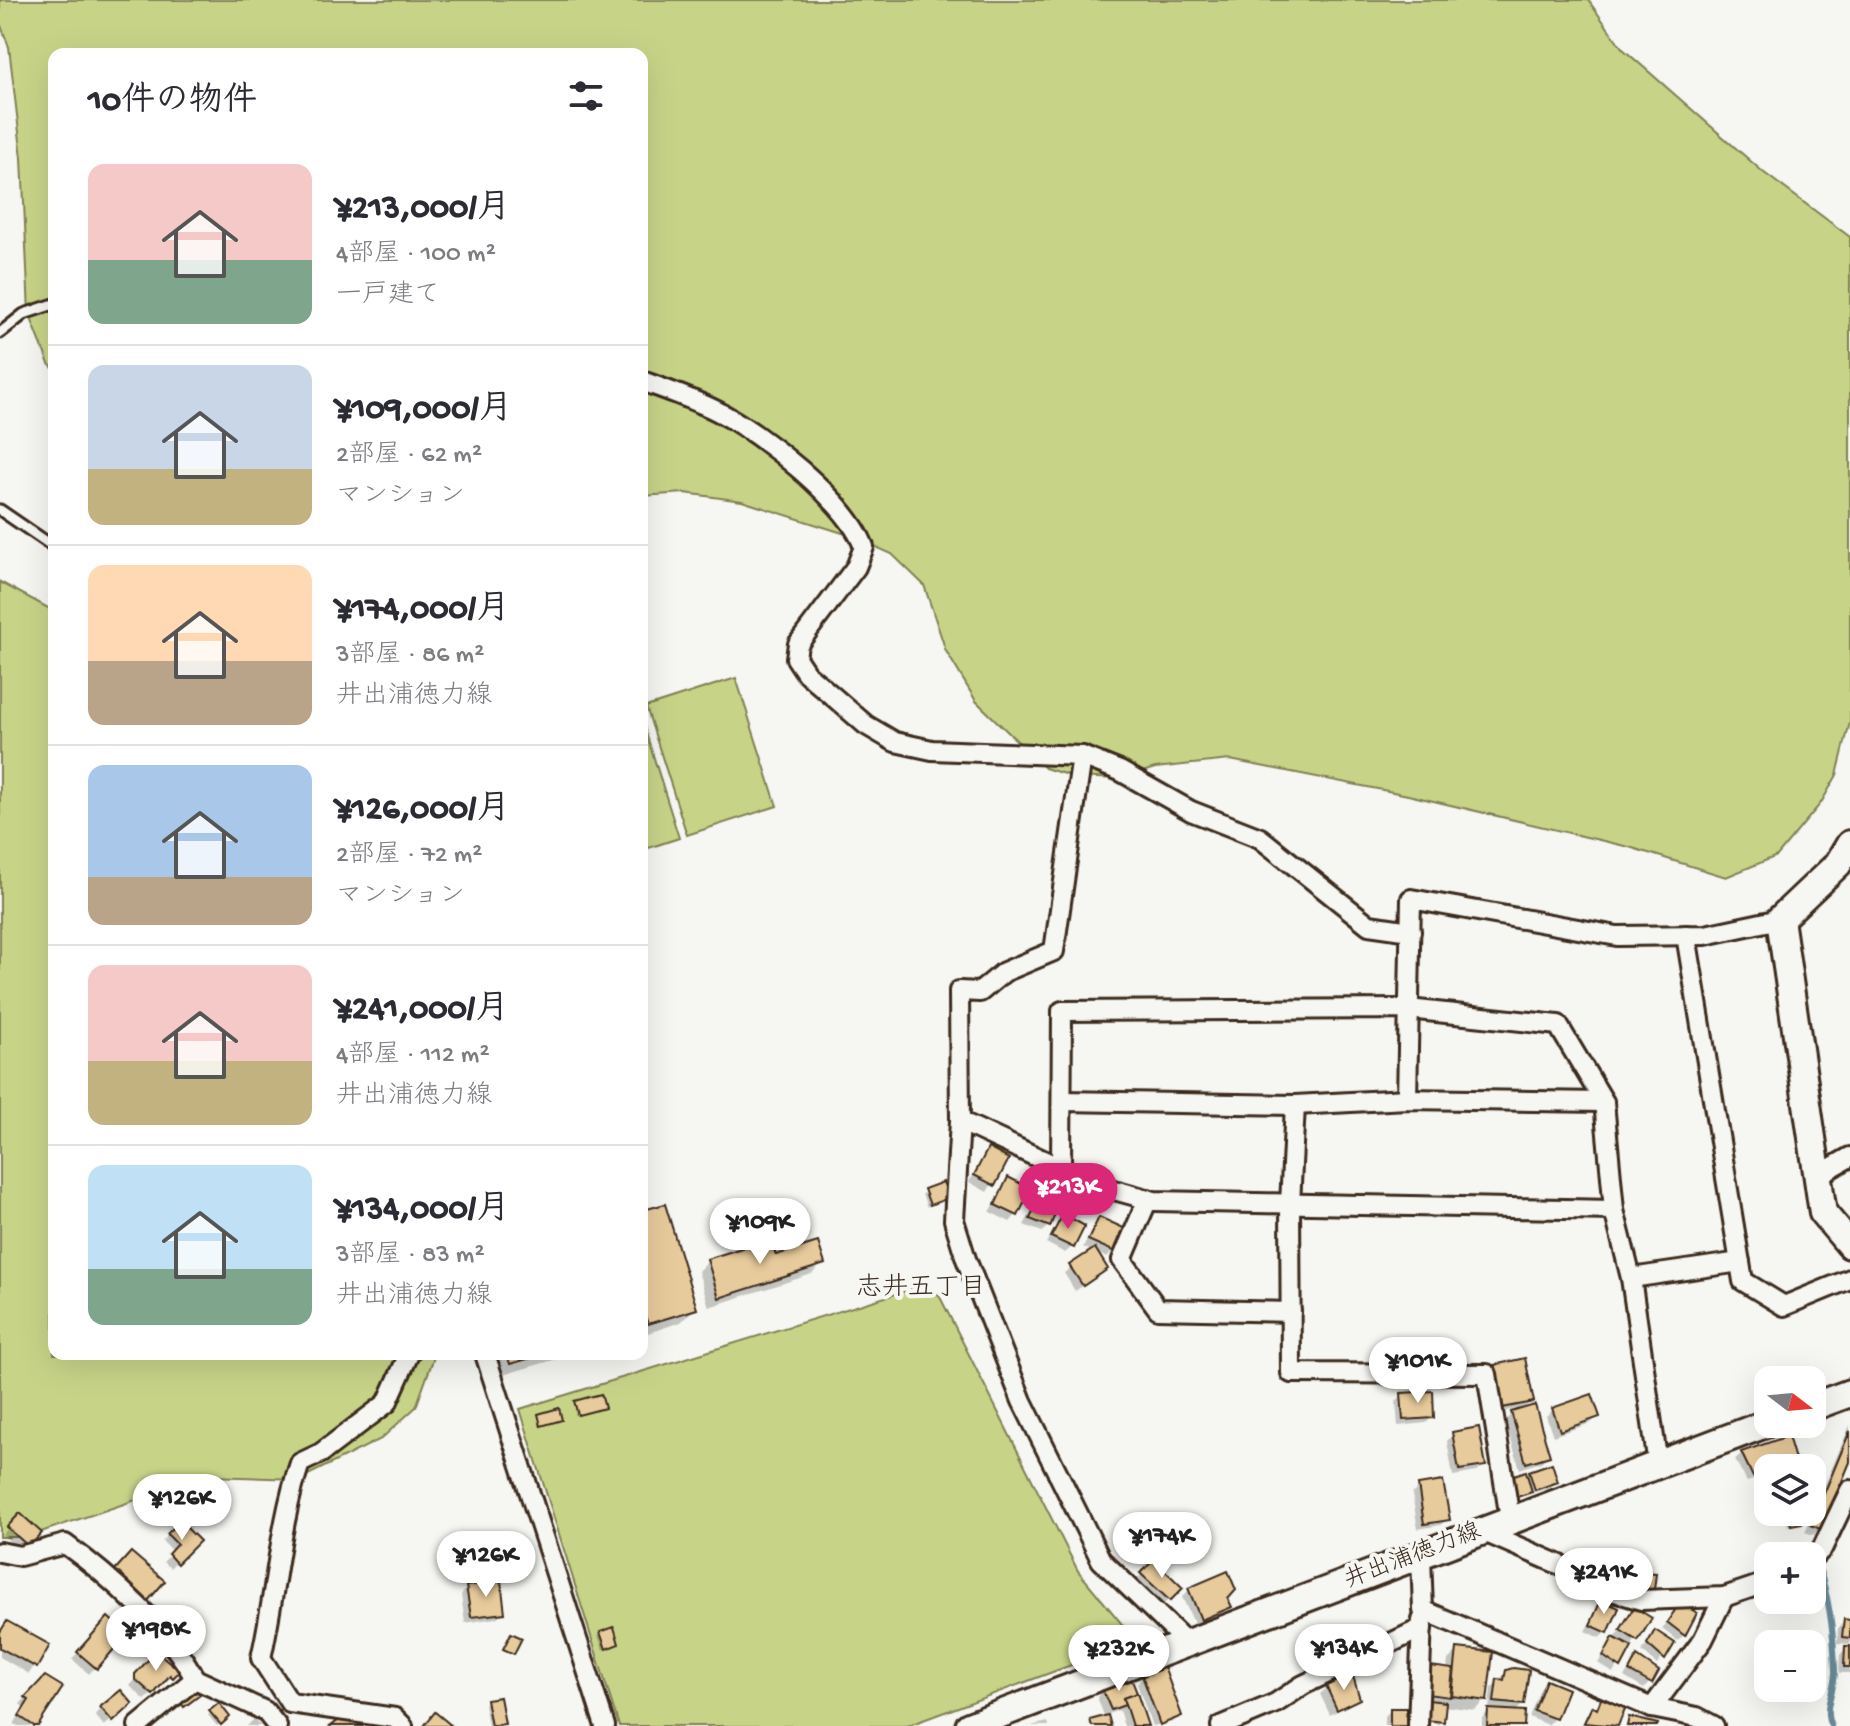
<!DOCTYPE html>
<html lang="ja">
<meta charset="utf-8">
<style>
:root{--surface:#fff;--page:#f7f7f7;--text:#2b2b33;--muted:#7c7c81;--line:#e1e1e2;--accent:#db2777}
body{margin:0;font-family:"Gochi Hand","Klee One",sans-serif;background:var(--page);color:var(--text);height:100vh;display:flex;flex-direction:column;font-size:30px;white-space:nowrap}
*{box-sizing:border-box;margin:0}
p{font-size:26px;color:var(--muted)}
.icon{flex:none;width:44px;height:44px;fill:none;stroke:currentColor;stroke-width:2;stroke-linecap:round;stroke-linejoin:round}
.map{position:relative;flex:1;overflow:hidden}
.panel{position:absolute;left:48px;top:48px;width:600px;height:1312px;display:flex;flex-direction:column;background:var(--surface);border-radius:16px;box-shadow:0 8px 32px #0002}
.panel>*{flex:none}
.needle{width:52px;rotate:106deg}
.fabs{position:absolute;left:1754px;top:1366px;display:grid;gap:16px}
.fabs a{display:grid;place-items:center;width:72px;height:72px;border-radius:16px;background:var(--surface);box-shadow:0 8px 32px #0002;font-size:40px}
.price{position:absolute;translate:-50% -68px;padding:0 18px;border-radius:28px;background:#fff;color:#222;font-size:26px;line-height:52px;filter:drop-shadow(0 2px 4px #0008)}
.price::after{content:'';position:absolute;left:50%;top:48px;width:24px;height:18px;margin-left:-12px;background:inherit;clip-path:polygon(0 0,100% 0,50% 100%)}
.price.on{background:var(--accent);color:#fff}
ul{padding:0;list-style:none}
li{display:flex;align-items:center;gap:24px;height:200px;padding:0 40px}
li+li{border-top:2px solid var(--line)}
li span{display:grid;place-items:center;flex:none;width:224px;height:160px;border-radius:16px;color:#555}
li>.icon{margin-inline-start:auto}
span .icon{width:96px;height:96px;fill:#fffc;stroke-width:1}
li b{font-size:34px}
h2{display:flex;justify-content:space-between;align-items:center;height:96px;padding:0 40px;font-size:34px}
.map>svg:first-child{display:block}
.green{fill:#c7d488;stroke:#817f53;stroke-width:2}
.shadow{fill:#0003}
.lines{fill:none;stroke-linecap:round;stroke-linejoin:round}
.stream{stroke:#698998;stroke-width:6}
.building{fill:#e8cb9c;stroke:#3b2a1e;stroke-width:2}
.lane-casing{stroke:#3b2a1e;stroke-width:15}
.street-casing{stroke:#3b2a1e;stroke-width:24}
.secondary-casing{stroke:#3b2a1e;stroke-width:32}
.lane{stroke:#f6f6f2;stroke-width:9}
.street{stroke:#f6f6f2;stroke-width:18}
.secondary{stroke:#f6f6f2;stroke-width:26}
.labels{text-anchor:middle;dominant-baseline:central;stroke-width:8;stroke-linejoin:round;paint-order:stroke}
.street-label{font-size:24px;fill:#3b2a1e;stroke:#f6f6f2}
.neighbourhood-label{font-size:26px;fill:#3b2a1e;stroke:#f6f6f2}
</style>
<div class="map">
<svg width="1850" height="1726" viewBox="0 0 1850 1726">
<rect width="100%" height="100%" fill="#f6f6f2"/>
<filter id="ink" filterUnits="userSpaceOnUse"><feTurbulence type="fractalNoise" baseFrequency=".0125" numOctaves="2"/><feDisplacementMap in="SourceGraphic" scale="16" xChannelSelector="R" yChannelSelector="G"/><feConvolveMatrix kernelMatrix="1 2 1 2 8 2 1 2 1" color-interpolation-filters="sRGB"/></filter>
<g filter="url(#ink)">
<!-- green -->
<g class="green">
<polygon points="0,0 1588,0 1623,49 1763,172 1850,237 1850,722 1837,775 1821,803 1777,856 1726,877 1629,847 1408,795 1230,760 1155,768 1120,779 1074,777 1045,768 976,701 946,651 924,585 892,554 849,535 742,501 685,493 642,496 642,54 54,54 54,369 49,364 29,313 22,158 9,47 0,23"/>
<polygon points="0,582 54,611 54,1354 435,1354 416,1407 381,1439 300,1479 207,1476 26,1537 0,1537"/>
<polygon points="736,678 777,806 687,835 646,707"/>
<polygon points="642,720 679,838 642,850"/>
<polygon points="918,1287 939,1295 1078,1571 1136,1641 907,1726 619,1726 520,1409"/>
</g>
<!-- shadow -->
<g class="shadow">
<polygon points="989,1150 1007,1159 987,1192 969,1182"/>
<polygon points="1008,1180 1016,1215 1010,1222 990,1212"/>
<polygon points="942,1184 947,1197 927,1207 922,1194"/>
<polygon points="1039,1198 1048,1226 1042,1232 1024,1225"/>
<polygon points="642,1201 695,1308 681,1322 642,1335"/>
<polygon points="1063,1216 1072,1247 1065,1253 1046,1243"/>
<polygon points="1099,1220 1113,1251 1107,1258 1095,1252 1099,1275 1075,1291 1064,1273 1093,1252 1083,1247"/>
<polygon points="775,1258 822,1264 812,1274 709,1307 698,1271 708,1261"/>
<polygon points="490,1354 574,1354 496,1377"/>
<polygon points="1495,1366 1531,1401 1521,1411 1548,1455 1541,1462 1520,1469 1505,1421 1516,1409 1496,1413 1488,1373"/>
<polygon points="1402,1395 1432,1417 1426,1423 1398,1426 1396,1402"/>
<polygon points="575,1403 602,1408 575,1416"/>
<polygon points="1553,1410 1598,1416 1591,1423 1553,1436 1546,1416"/>
<polygon points="539,1416 560,1419 539,1427"/>
<polygon points="1850,1425 1850,1457 1820,1529 1813,1535 1805,1532"/>
<polygon points="1453,1434 1483,1465 1477,1472 1453,1476 1447,1441"/>
<polygon points="1786,1439 1794,1462 1788,1468 1768,1468 1768,1475 1747,1482 1735,1460 1742,1454"/>
<polygon points="1530,1473 1556,1482 1549,1488 1515,1498 1509,1481"/>
<polygon points="1419,1487 1447,1519 1441,1525 1418,1529 1412,1494"/>
<polygon points="1785,1512 1798,1512 1800,1522 1788,1526"/>
<polygon points="20,1515 40,1533 22,1552 2,1535"/>
<polygon points="180,1524 197,1541 170,1568 163,1562 173,1552 162,1541"/>
<polygon points="1154,1562 1180,1588 1162,1606 1135,1581"/>
<polygon points="1644,1574 1652,1589 1649,1592 1640,1591"/>
<polygon points="467,1588 503,1612 496,1618 465,1623 461,1595"/>
<polygon points="1189,1590 1226,1598 1229,1607 1195,1625 1182,1597"/>
<polygon points="1601,1603 1607,1632 1600,1638 1585,1631"/>
<polygon points="1635,1609 1636,1639 1613,1673 1598,1663"/>
<polygon points="1672,1615 1684,1634 1678,1641 1662,1629"/>
<polygon points="1845,1621 1850,1622 1850,1644 1837,1643 1838,1628"/>
<polygon points="7,1623 47,1646 29,1674 0,1657 0,1631"/>
<polygon points="102,1626 95,1667 89,1674 72,1659"/>
<polygon points="1655,1633 1673,1643 1657,1665 1642,1651"/>
<polygon points="601,1634 617,1643 603,1650 598,1636"/>
<polygon points="1846,1648 1850,1648 1850,1673 1839,1673 1840,1655"/>
<polygon points="1458,1650 1485,1700 1475,1710 1444,1706 1439,1724 1424,1722 1424,1675 1430,1668 1447,1670 1448,1660"/>
<polygon points="1637,1659 1650,1682 1644,1689 1624,1677"/>
<polygon points="145,1666 177,1672 145,1700 130,1686"/>
<polygon points="1507,1672 1522,1705 1514,1713 1522,1726 1482,1726 1482,1718 1492,1708 1489,1708 1491,1688"/>
<polygon points="1143,1677 1180,1716 1173,1722 1152,1726 1137,1684"/>
<polygon points="45,1678 36,1726 18,1726 14,1724 24,1708 20,1704"/>
<polygon points="1130,1680 1146,1726 1124,1726 1119,1710 1106,1715 1109,1726 1087,1726 1105,1718 1097,1697 1103,1690"/>
<polygon points="1546,1683 1554,1718 1548,1725 1529,1717 1540,1689"/>
<polygon points="1327,1688 1357,1699 1330,1715 1320,1694"/>
<polygon points="120,1692 124,1711 104,1726 95,1715"/>
<polygon points="487,1701 503,1723 500,1726 488,1726 484,1704"/>
<polygon points="1602,1701 1623,1708 1616,1726 1581,1726 1586,1715"/>
<polygon points="218,1706 227,1717 217,1726 208,1715"/>
<polygon points="1391,1710 1404,1726 1384,1726 1384,1717"/>
<polygon points="254,1719 261,1726 247,1726"/>
<polygon points="1048,1722 1049,1726 1031,1726"/>
</g>
<g class="lines">
<!-- stream -->
<path class="stream" d="M1818,1565C1830,1600 1834,1634 1835,1671C1835,1691 1822,1708 1831,1726"/>
</g>
<!-- building -->
<g class="building">
<polygon points="988,1148 1009,1159 995,1186 974,1175"/>
<polygon points="1008,1177 1031,1189 1018,1216 995,1205"/>
<polygon points="943,1182 949,1198 930,1205 924,1189"/>
<polygon points="642,1194 647,1209 665,1204 697,1309 648,1324 642,1307"/>
<polygon points="1039,1195 1059,1204 1050,1227 1030,1219"/>
<polygon points="1063,1214 1085,1226 1074,1248 1051,1237"/>
<polygon points="1099,1217 1126,1229 1115,1252 1088,1240"/>
<polygon points="770,1239 776,1255 818,1242 825,1264 719,1298 707,1259"/>
<polygon points="1095,1248 1108,1269 1083,1286 1069,1265"/>
<polygon points="507,1354 545,1354 510,1364"/>
<polygon points="1525,1358 1534,1402 1502,1408 1494,1365"/>
<polygon points="1433,1391 1434,1418 1403,1420 1401,1393"/>
<polygon points="601,1394 605,1408 578,1415 574,1401"/>
<polygon points="1592,1394 1600,1417 1560,1431 1552,1408"/>
<polygon points="1535,1405 1550,1456 1526,1463 1511,1412"/>
<polygon points="559,1408 562,1420 541,1426 538,1414"/>
<polygon points="1479,1427 1486,1466 1459,1470 1452,1432"/>
<polygon points="1850,1431 1850,1462 1822,1530 1811,1525"/>
<polygon points="1788,1436 1796,1463 1768,1468 1768,1472 1753,1477 1741,1452"/>
<polygon points="1552,1463 1558,1482 1535,1490 1529,1471"/>
<polygon points="1526,1471 1532,1492 1517,1497 1511,1476"/>
<polygon points="1443,1481 1450,1520 1424,1524 1418,1485"/>
<polygon points="1788,1512 1800,1512 1802,1523 1791,1525"/>
<polygon points="20,1513 42,1533 29,1547 7,1527"/>
<polygon points="180,1521 200,1541 177,1564 168,1554 177,1544 167,1534"/>
<polygon points="131,1552 165,1581 147,1602 113,1572"/>
<polygon points="1154,1560 1183,1588 1170,1601 1140,1573"/>
<polygon points="1228,1571 1236,1590 1228,1599 1232,1607 1201,1620 1188,1588"/>
<polygon points="1643,1572 1656,1573 1654,1590 1642,1589"/>
<polygon points="501,1581 505,1613 471,1617 466,1586"/>
<polygon points="1601,1600 1619,1608 1608,1633 1590,1625"/>
<polygon points="1685,1605 1697,1613 1685,1636 1667,1622 1678,1606 1682,1609"/>
<polygon points="1634,1607 1652,1618 1638,1641 1620,1630"/>
<polygon points="108,1617 127,1634 97,1669 77,1652"/>
<polygon points="1844,1619 1850,1620 1850,1638 1842,1637"/>
<polygon points="7,1621 50,1645 37,1668 0,1648 0,1632"/>
<polygon points="614,1627 619,1644 606,1649 600,1632"/>
<polygon points="1655,1630 1675,1643 1665,1660 1647,1644"/>
<polygon points="511,1633 522,1638 514,1654 503,1649"/>
<polygon points="1613,1637 1632,1647 1621,1668 1603,1656"/>
<polygon points="1845,1646 1850,1646 1850,1667 1844,1667"/>
<polygon points="1457,1648 1493,1652 1487,1701 1452,1696"/>
<polygon points="160,1654 180,1671 173,1678 170,1675 153,1695 135,1679 135,1674 151,1657 154,1660"/>
<polygon points="1637,1656 1659,1671 1652,1684 1629,1671"/>
<polygon points="1430,1666 1453,1669 1450,1697 1426,1694"/>
<polygon points="1164,1667 1182,1716 1160,1725 1142,1675"/>
<polygon points="1513,1668 1529,1670 1524,1705 1494,1702 1497,1679 1504,1680 1506,1670"/>
<polygon points="1352,1673 1360,1699 1337,1710 1326,1686"/>
<polygon points="45,1676 63,1687 38,1726 34,1726 19,1716 29,1700 25,1697"/>
<polygon points="1131,1678 1137,1693 1123,1698 1125,1705 1111,1710 1102,1689"/>
<polygon points="1546,1680 1568,1689 1556,1719 1534,1711"/>
<polygon points="194,1687 200,1695 184,1707 178,1699"/>
<polygon points="121,1690 133,1704 113,1722 100,1707"/>
<polygon points="1137,1693 1148,1726 1132,1726 1123,1698"/>
<polygon points="500,1697 505,1724 491,1726 486,1699"/>
<polygon points="1607,1698 1626,1706 1618,1726 1584,1723 1592,1706 1597,1709 1601,1699"/>
<polygon points="1428,1700 1446,1702 1444,1722 1426,1720"/>
<polygon points="219,1703 230,1717 221,1725 209,1711"/>
<rect x="1390" y="1708" width="16" height="18"/>
<polygon points="1488,1709 1525,1711 1524,1726 1487,1726"/>
<polygon points="435,1712 452,1726 424,1726"/>
<polygon points="364,1714 369,1722 363,1726 331,1726 346,1715 352,1723"/>
<polygon points="1108,1715 1111,1726 1092,1726 1090,1720"/>
<polygon points="1629,1717 1658,1724 1657,1726 1627,1726"/>
</g>
<g class="lines">
<!-- lane casing -->
<g class="lane-casing">
<g id="lane">
<polyline points="0,333 24,314 54,304"/>
<polyline points="0,510 54,547"/>
</g>
</g>
<!-- street casing -->
<g class="street-casing">
<g id="street">
<path d="M642,381C667,390 693,399 717,411C761,433 848,502 864,547L856,567L798,644L796,658L806,673L866,725L895,742L932,750L1082,756L1120,771L1191,811L1260,838L1369,925L1411,931"/>
<polyline points="1082,756 1054,951 1004,972 980,992 959,991 960,1121 954,1220 966,1259 1022,1401 1101,1560 1186,1642"/>
<polyline points="1686,935 1743,1281 1784,1306 1850,1279"/>
<polyline points="1407,1099 1411,899 1617,936 1705,935 1780,919"/>
<polyline points="1062,1101 1295,1105 1407,1099 1604,1102"/>
<polyline points="1295,1105 1290,1204 1291,1373 1487,1374 1510,1519"/>
<polyline points="960,1121 1096,1185 1154,1201 1614,1210"/>
<polyline points="1061,1167 1062,1011 1408,1009 1558,1025 1604,1102 1614,1210 1631,1278 1658,1465"/>
<polyline points="1817,1176 1850,1157"/>
<polyline points="1148,1199 1122,1260 1158,1309 1291,1312"/>
<polyline points="1631,1278 1740,1262"/>
<polyline points="485,1354 605,1726"/>
<polyline points="1482,1531 1595,1580 1615,1592 1641,1600 1724,1597 1768,1582"/>
<path d="M0,1552L20,1556L65,1544C110,1576 170,1631 195,1679"/>
<polyline points="1421,1556 1423,1610 1652,1708 1703,1640 1724,1597"/>
<polyline points="1812,1559 1822,1549 1850,1490"/>
<polyline points="1652,1708 1697,1717 1714,1726"/>
<polyline points="138,1726 195,1679 265,1711 277,1726"/>
<path d="M403,1726L395,1718L290,1703L261,1658C276,1593 279,1526 300,1463L321,1453L387,1403L409,1354"/>
<polyline points="1221,1726 1276,1703 1303,1685 1422,1628"/>
<polyline points="1418,1726 1422,1620"/>
</g>
</g>
<!-- secondary casing -->
<g class="secondary-casing">
<g id="secondary">
<polyline points="1850,844 1838,864 1780,919 1823,1213 1850,1245"/>
<polyline points="1812,1407 1850,1393"/>
<polyline points="969,1726 1768,1423"/>
</g>
</g>
<!-- lane -->
<use href="#lane" class="lane"/>
<!-- street -->
<use href="#street" class="street"/>
<!-- secondary -->
<use href="#secondary" class="secondary"/>
</g>
</g>
<g class="labels">
<!-- street labels -->
<g class="street-label">
<text transform="translate(1413 1557) rotate(-21)">井出浦徳力線</text>
</g>
<!-- neighbourhood labels -->
<g class="neighbourhood-label">
<text x="921" y="1289">志井五丁目</text>
</g>
</g>
</svg>
<div class="fabs">
<a><svg class="needle" viewBox="-14 -14 28 28"><path d="M0-13l5 13h-10z" fill="#e53935"/><path d="M0 13l5-13h-10z" fill="#7c7c81"/></svg></a>
<a><svg class="icon" aria-label="layers" viewBox="0 0 24 24"><path d="M12 4l9 5-9 5-9-5zM3 14l9 5 9-5"/></svg></a>
<a>+</a>
<a>−</a>
</div>
<b class="price on" style="left:1068px;top:1231px">¥213K</b>
<b class="price" style="left:760px;top:1266px">¥109K</b>
<b class="price" style="left:1418px;top:1405px">¥101K</b>
<b class="price" style="left:182px;top:1542px">¥126K</b>
<b class="price" style="left:1162px;top:1580px">¥174K</b>
<b class="price" style="left:486px;top:1599px">¥126K</b>
<b class="price" style="left:1604px;top:1616px">¥241K</b>
<b class="price" style="left:156px;top:1673px">¥198K</b>
<b class="price" style="left:1344px;top:1692px">¥134K</b>
<b class="price" style="left:1119px;top:1693px">¥232K</b>
<section class="panel">
<h2>10件の物件<svg class="icon" aria-label="filters" viewBox="0 0 24 24"><path d="M4 7h16M4 17h16"/><circle cx="9" cy="7" r="2"/><circle cx="15" cy="17" r="2"/></svg></h2>
<ul>
<li><span style="background:linear-gradient(#f6c9c9 60%,#7fa58c 0)"><svg class="icon" aria-label="home" viewBox="0 0 24 24"><path d="M3 11l9-7 9 7M6 9v11h12V9"/></svg></span><div><b>¥213,000/月</b><p>4部屋 · 100 m²</p><p>一戸建て</p></div></li>
<li><span style="background:linear-gradient(#c9d6e8 65%,#c2b280 0)"><svg class="icon" aria-label="home" viewBox="0 0 24 24"><path d="M3 11l9-7 9 7M6 9v11h12V9"/></svg></span><div><b>¥109,000/月</b><p>2部屋 · 62 m²</p><p>マンション</p></div></li>
<li><span style="background:linear-gradient(#ffd9b3 60%,#b9a48a 0)"><svg class="icon" aria-label="home" viewBox="0 0 24 24"><path d="M3 11l9-7 9 7M6 9v11h12V9"/></svg></span><div><b>¥174,000/月</b><p>3部屋 · 86 m²</p><p>井出浦徳力線</p></div></li>
<li><span style="background:linear-gradient(#a9c7e8 70%,#b9a48a 0)"><svg class="icon" aria-label="home" viewBox="0 0 24 24"><path d="M3 11l9-7 9 7M6 9v11h12V9"/></svg></span><div><b>¥126,000/月</b><p>2部屋 · 72 m²</p><p>マンション</p></div></li>
<li><span style="background:linear-gradient(#f6c9c9 60%,#c2b280 0)"><svg class="icon" aria-label="home" viewBox="0 0 24 24"><path d="M3 11l9-7 9 7M6 9v11h12V9"/></svg></span><div><b>¥241,000/月</b><p>4部屋 · 112 m²</p><p>井出浦徳力線</p></div></li>
<li><span style="background:linear-gradient(#bfe0f5 65%,#7fa58c 0)"><svg class="icon" aria-label="home" viewBox="0 0 24 24"><path d="M3 11l9-7 9 7M6 9v11h12V9"/></svg></span><div><b>¥134,000/月</b><p>3部屋 · 83 m²</p><p>井出浦徳力線</p></div></li>
</ul>
</section>
</div>
